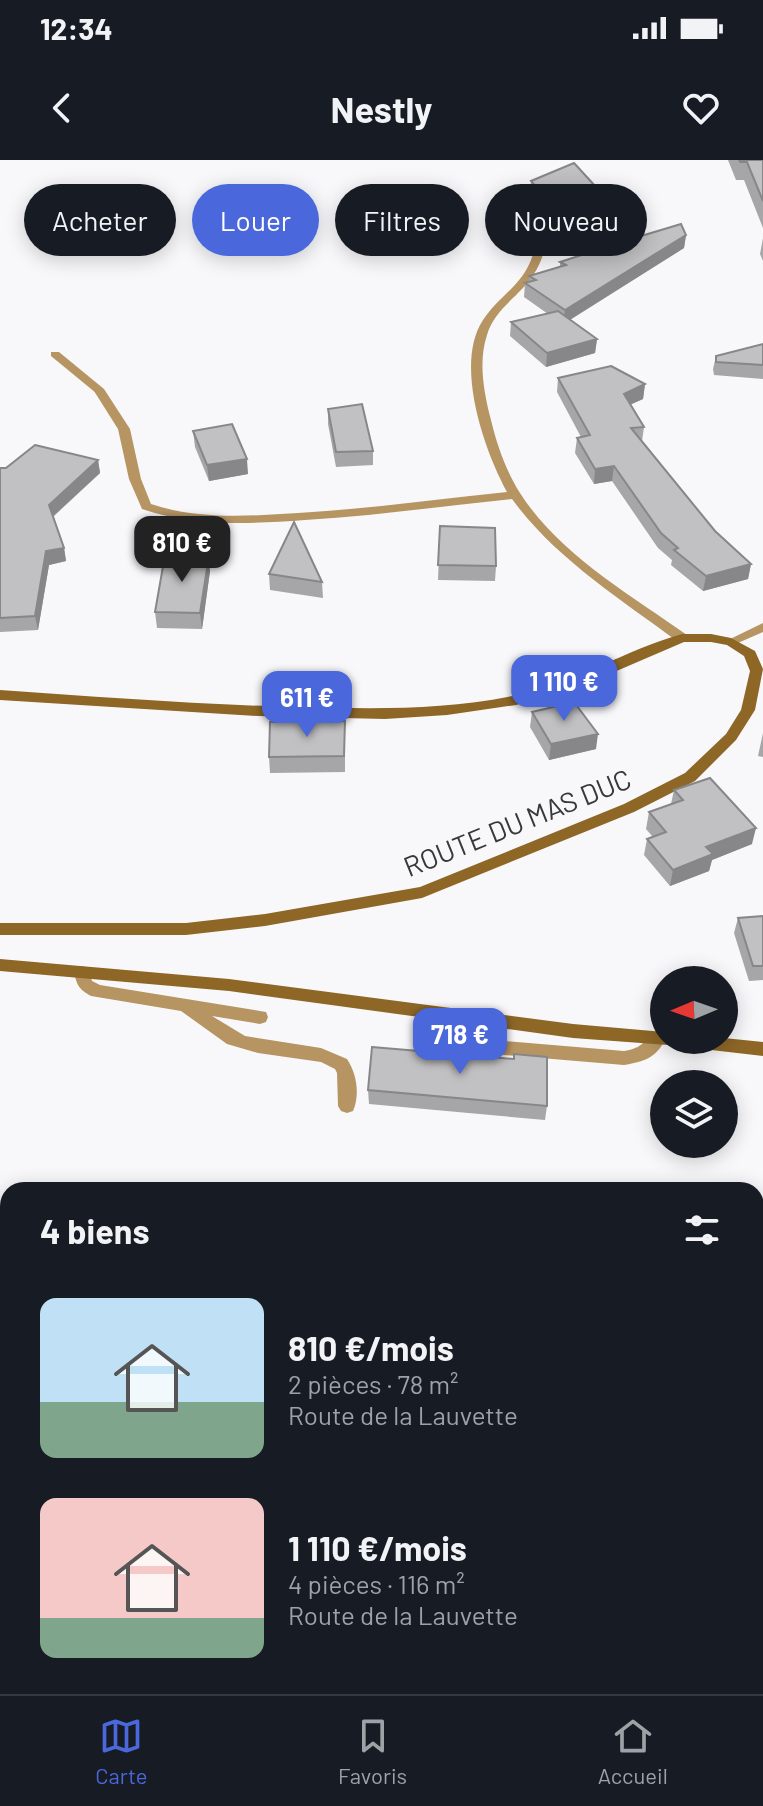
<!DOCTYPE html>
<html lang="fr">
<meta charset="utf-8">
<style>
:root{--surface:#171b24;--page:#20242c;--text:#f1f3f6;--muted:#9ea1a6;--line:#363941;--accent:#4a67db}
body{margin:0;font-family:Barlow,sans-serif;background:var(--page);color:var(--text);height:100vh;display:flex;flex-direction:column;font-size:30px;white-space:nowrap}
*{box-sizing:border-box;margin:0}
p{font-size:26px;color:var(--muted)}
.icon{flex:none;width:44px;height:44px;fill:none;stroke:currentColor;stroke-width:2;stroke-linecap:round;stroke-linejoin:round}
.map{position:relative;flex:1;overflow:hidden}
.side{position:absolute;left:0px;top:1022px;width:764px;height:512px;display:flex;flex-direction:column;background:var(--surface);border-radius:24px 24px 0 0;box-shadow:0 4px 20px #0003}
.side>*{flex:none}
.guide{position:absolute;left:24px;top:24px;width:716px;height:72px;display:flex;gap:16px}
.needle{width:52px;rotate:268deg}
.tools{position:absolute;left:650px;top:806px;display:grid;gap:16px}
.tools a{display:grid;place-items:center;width:88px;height:88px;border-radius:50%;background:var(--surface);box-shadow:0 4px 20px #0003;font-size:40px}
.price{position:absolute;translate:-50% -68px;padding:0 18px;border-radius:16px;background:var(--accent);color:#fff;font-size:26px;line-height:52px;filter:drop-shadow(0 2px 4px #0008)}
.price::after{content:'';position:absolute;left:50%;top:48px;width:24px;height:18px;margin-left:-12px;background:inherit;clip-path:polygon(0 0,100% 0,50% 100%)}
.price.current{background:#222;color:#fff}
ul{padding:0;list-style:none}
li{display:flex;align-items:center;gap:24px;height:200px;padding:0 40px}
li span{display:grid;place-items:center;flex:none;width:224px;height:160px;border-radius:16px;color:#555}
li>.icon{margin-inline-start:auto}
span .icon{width:96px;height:96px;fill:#fffc;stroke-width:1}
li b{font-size:34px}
h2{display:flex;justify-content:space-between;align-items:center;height:96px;padding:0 40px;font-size:34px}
.chip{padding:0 28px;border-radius:36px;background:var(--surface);box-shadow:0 4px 20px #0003;font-size:28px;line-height:72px}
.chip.current{background:var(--accent);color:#fff}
.status{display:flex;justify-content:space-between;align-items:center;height:56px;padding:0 40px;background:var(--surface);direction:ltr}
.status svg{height:22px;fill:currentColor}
header{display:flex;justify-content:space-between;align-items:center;height:104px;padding:0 40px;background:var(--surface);font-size:36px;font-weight:700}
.menu{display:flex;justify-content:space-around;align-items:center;height:112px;border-top:2px solid var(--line);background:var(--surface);font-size:22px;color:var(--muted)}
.menu a{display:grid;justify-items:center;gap:4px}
.menu .current{color:var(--accent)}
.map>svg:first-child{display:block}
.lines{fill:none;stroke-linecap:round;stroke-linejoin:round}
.lane{fill:#b79563;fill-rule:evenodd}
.street{fill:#b79563;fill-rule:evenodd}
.secondary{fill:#8e6727;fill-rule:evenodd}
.wall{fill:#a6a5a7}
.shaded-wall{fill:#878688}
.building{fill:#c1c0c2;stroke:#878688;stroke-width:2}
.labels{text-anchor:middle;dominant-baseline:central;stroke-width:7;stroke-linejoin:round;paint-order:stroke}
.street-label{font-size:28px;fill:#39393a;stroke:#f8f8fb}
</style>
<div class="status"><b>12:34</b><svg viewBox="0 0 49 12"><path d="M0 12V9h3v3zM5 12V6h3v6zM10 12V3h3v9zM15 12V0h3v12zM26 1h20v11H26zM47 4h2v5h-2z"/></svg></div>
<header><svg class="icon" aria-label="back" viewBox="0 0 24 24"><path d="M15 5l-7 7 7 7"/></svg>Nestly<svg class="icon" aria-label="heart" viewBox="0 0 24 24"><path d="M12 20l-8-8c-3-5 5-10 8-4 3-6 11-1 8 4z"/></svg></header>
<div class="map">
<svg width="763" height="1534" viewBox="0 0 763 1534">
<rect width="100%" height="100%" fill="#f8f8fb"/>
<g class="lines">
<!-- lane -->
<g class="lane">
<polygon points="51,192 59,192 104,229 104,233 96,233 51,196"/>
<path d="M82,806L88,808L92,821L100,825L266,852L268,857L266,862L260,864L212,856L245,876L321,888L347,899C357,914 360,935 353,951L347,953L341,951L338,946L337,913L335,909L321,902L258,893L227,884L181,851L91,836C79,829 77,826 74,812L76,808Z"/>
<path d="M657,871L663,873L665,880C656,898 643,902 624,905L480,893L474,891L471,886L474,881L480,879L624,891C649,887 643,876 657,871Z"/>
</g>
<!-- street -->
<g class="street">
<path d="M522,61L525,62L544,91C533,133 497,141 487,175C478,202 484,233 491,260C497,285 506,311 520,333C559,394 629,434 687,475V481H677C619,438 555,398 512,339C443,346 374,356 305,360C249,364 195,367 142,349L129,319L118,269L94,231L96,229H104L130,269L141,319L151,344C198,360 249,356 298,353C368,349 438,339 507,332C484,290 454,204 483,160C501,133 525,125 534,91L517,64Z"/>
<polygon points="763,463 763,472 731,486 724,482"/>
</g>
<!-- secondary -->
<g class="secondary">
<path d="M682,474H711L731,478L755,491L763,509L755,550L736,580L695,621L634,652L422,738L265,766L186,775H0V763H186L265,754L420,727L624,644L685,613L726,574L741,550L750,511L744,496L727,485L711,482H684L577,528L516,545L447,555L385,559L258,556L0,540V530C101,537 203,545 304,547C375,549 447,550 517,535C575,523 625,490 682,474Z"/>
<polygon points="0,799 229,819 573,864 664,872 664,880 724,878 763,882 763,896 668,885 573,878 229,831 0,811"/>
</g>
</g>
<!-- wall -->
<g class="wall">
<polygon points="728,0 763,0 763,68 744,20 736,20"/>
<polygon points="531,21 641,76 686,75 684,88 570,160 597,179 595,193 546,207 510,176 511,162 548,154 524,137 525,123 529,122 529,116 560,106 560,102 581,95 530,34"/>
<polygon points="763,78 763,101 760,94"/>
<polygon points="763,184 763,219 714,215 713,209 716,196"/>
<polygon points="558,218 645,224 643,239 630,245 644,267 642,281 715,371 751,404 748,419 703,431 671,405 672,400 658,388 612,321 594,324 575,293 577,278 581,277 557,232"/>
<polygon points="328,249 373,291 373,305 336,307 328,264"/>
<polygon points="193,271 248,314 209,321 195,287"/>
<polygon points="98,300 100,313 53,357 64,388 66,401 49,405 38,470 0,472 0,308"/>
<polygon points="440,366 496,406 495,421 438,420"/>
<polygon points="210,411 202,469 157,468 155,452"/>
<polygon points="269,414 322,422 323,438 270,430"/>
<polygon points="532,552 596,589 549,600 530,567"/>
<polygon points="345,561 345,612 270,613 269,597"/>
<polygon points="763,573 763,597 758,596"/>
<polygon points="674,630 752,684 712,700 709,711 670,726 644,695 647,679 653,677 646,669 649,652 671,644"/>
<polygon points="763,756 763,820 749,821 734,773 738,758"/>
<polygon points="368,930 547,946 545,960 369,944"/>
</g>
<!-- shaded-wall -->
<g class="shaded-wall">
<polygon points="686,75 684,88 563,164 565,150"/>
<polygon points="597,179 595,193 546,207 547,193"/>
<polygon points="645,224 643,239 622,248 624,234"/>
<polygon points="247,299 248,314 209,321 207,305"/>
<polygon points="98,300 100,313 51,358 49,345"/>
<polygon points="614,306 612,321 594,324 595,309"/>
<polygon points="64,388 66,401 49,405 38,470 35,456 46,391"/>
<polygon points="209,396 210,411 202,469 200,453"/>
<polygon points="751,404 748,419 703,431 706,416"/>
<polygon points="598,574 596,589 549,600 551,584"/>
<polygon points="756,668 752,684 712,700 709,711 670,726 673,710 706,687"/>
</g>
<!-- building -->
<g class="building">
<polygon points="739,0 763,0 763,41 747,2 740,2"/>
<polygon points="574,3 641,76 681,64 686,75 565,150 525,123 536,120 529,116 566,105 560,102 591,92 531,21"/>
<polygon points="558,151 597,179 547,193 511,162"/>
<polygon points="763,184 763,205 716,202 716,196"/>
<polygon points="611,206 645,224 624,234 644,267 631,268 715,371 751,404 706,416 674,390 678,388 661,373 614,306 595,309 577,278 590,275 558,218"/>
<polygon points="362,244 373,291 336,292 328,249"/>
<polygon points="232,264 247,299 207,305 193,271"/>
<polygon points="35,285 98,300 49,345 64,388 46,391 35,456 0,458 0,308 6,308"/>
<polygon points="294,362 322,422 269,414"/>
<polygon points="440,366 495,368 496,406 438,405"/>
<polygon points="165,395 209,396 200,453 155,452"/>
<polygon points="574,542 598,574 551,584 532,552"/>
<polygon points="345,561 344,596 269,597 270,562"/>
<polygon points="710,618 756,668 706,687 713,694 673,710 647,679 666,672 649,652 683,640 674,630"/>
<polygon points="763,756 763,806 753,806 738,758"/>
<polygon points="372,887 514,899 514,894 547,897 547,946 368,930"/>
</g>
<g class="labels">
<!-- street labels -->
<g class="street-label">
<text transform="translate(517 662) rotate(-22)">ROUTE DU MAS DUC</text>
</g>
</g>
</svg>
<div class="tools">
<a><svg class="needle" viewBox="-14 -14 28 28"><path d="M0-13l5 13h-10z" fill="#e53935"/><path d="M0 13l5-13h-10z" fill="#9ea1a6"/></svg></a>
<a><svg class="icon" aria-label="layers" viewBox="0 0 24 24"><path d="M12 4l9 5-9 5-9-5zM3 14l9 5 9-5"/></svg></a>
</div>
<b class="price current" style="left:182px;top:424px">810 €</b>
<b class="price" style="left:564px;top:563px">1 110 €</b>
<b class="price" style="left:307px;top:579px">611 €</b>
<b class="price" style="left:460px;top:916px">718 €</b>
<div class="guide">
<a class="chip">Acheter</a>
<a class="chip current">Louer</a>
<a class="chip">Filtres</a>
<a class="chip">Nouveau</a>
</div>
<section class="side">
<h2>4 biens<svg class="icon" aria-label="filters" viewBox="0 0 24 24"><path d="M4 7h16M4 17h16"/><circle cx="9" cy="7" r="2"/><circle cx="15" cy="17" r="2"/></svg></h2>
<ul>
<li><span style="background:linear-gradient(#bfe0f5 65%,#7fa58c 0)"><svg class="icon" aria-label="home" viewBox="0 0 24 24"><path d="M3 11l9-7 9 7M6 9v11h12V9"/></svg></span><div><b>810 €/mois</b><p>2 pièces · 78 m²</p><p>Route de la Lauvette</p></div></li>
<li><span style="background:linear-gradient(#f6c9c9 75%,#7fa58c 0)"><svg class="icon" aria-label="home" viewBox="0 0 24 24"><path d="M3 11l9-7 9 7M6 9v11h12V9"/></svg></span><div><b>1 110 €/mois</b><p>4 pièces · 116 m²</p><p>Route de la Lauvette</p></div></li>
</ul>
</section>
</div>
<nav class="menu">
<a class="current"><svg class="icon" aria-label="map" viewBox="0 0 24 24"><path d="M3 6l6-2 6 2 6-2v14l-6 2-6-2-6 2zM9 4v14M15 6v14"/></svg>Carte</a>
<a><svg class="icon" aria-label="saved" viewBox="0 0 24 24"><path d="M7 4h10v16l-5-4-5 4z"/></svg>Favoris</a>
<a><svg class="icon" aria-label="home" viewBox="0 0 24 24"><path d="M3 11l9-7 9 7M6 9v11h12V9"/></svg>Accueil</a>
</nav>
